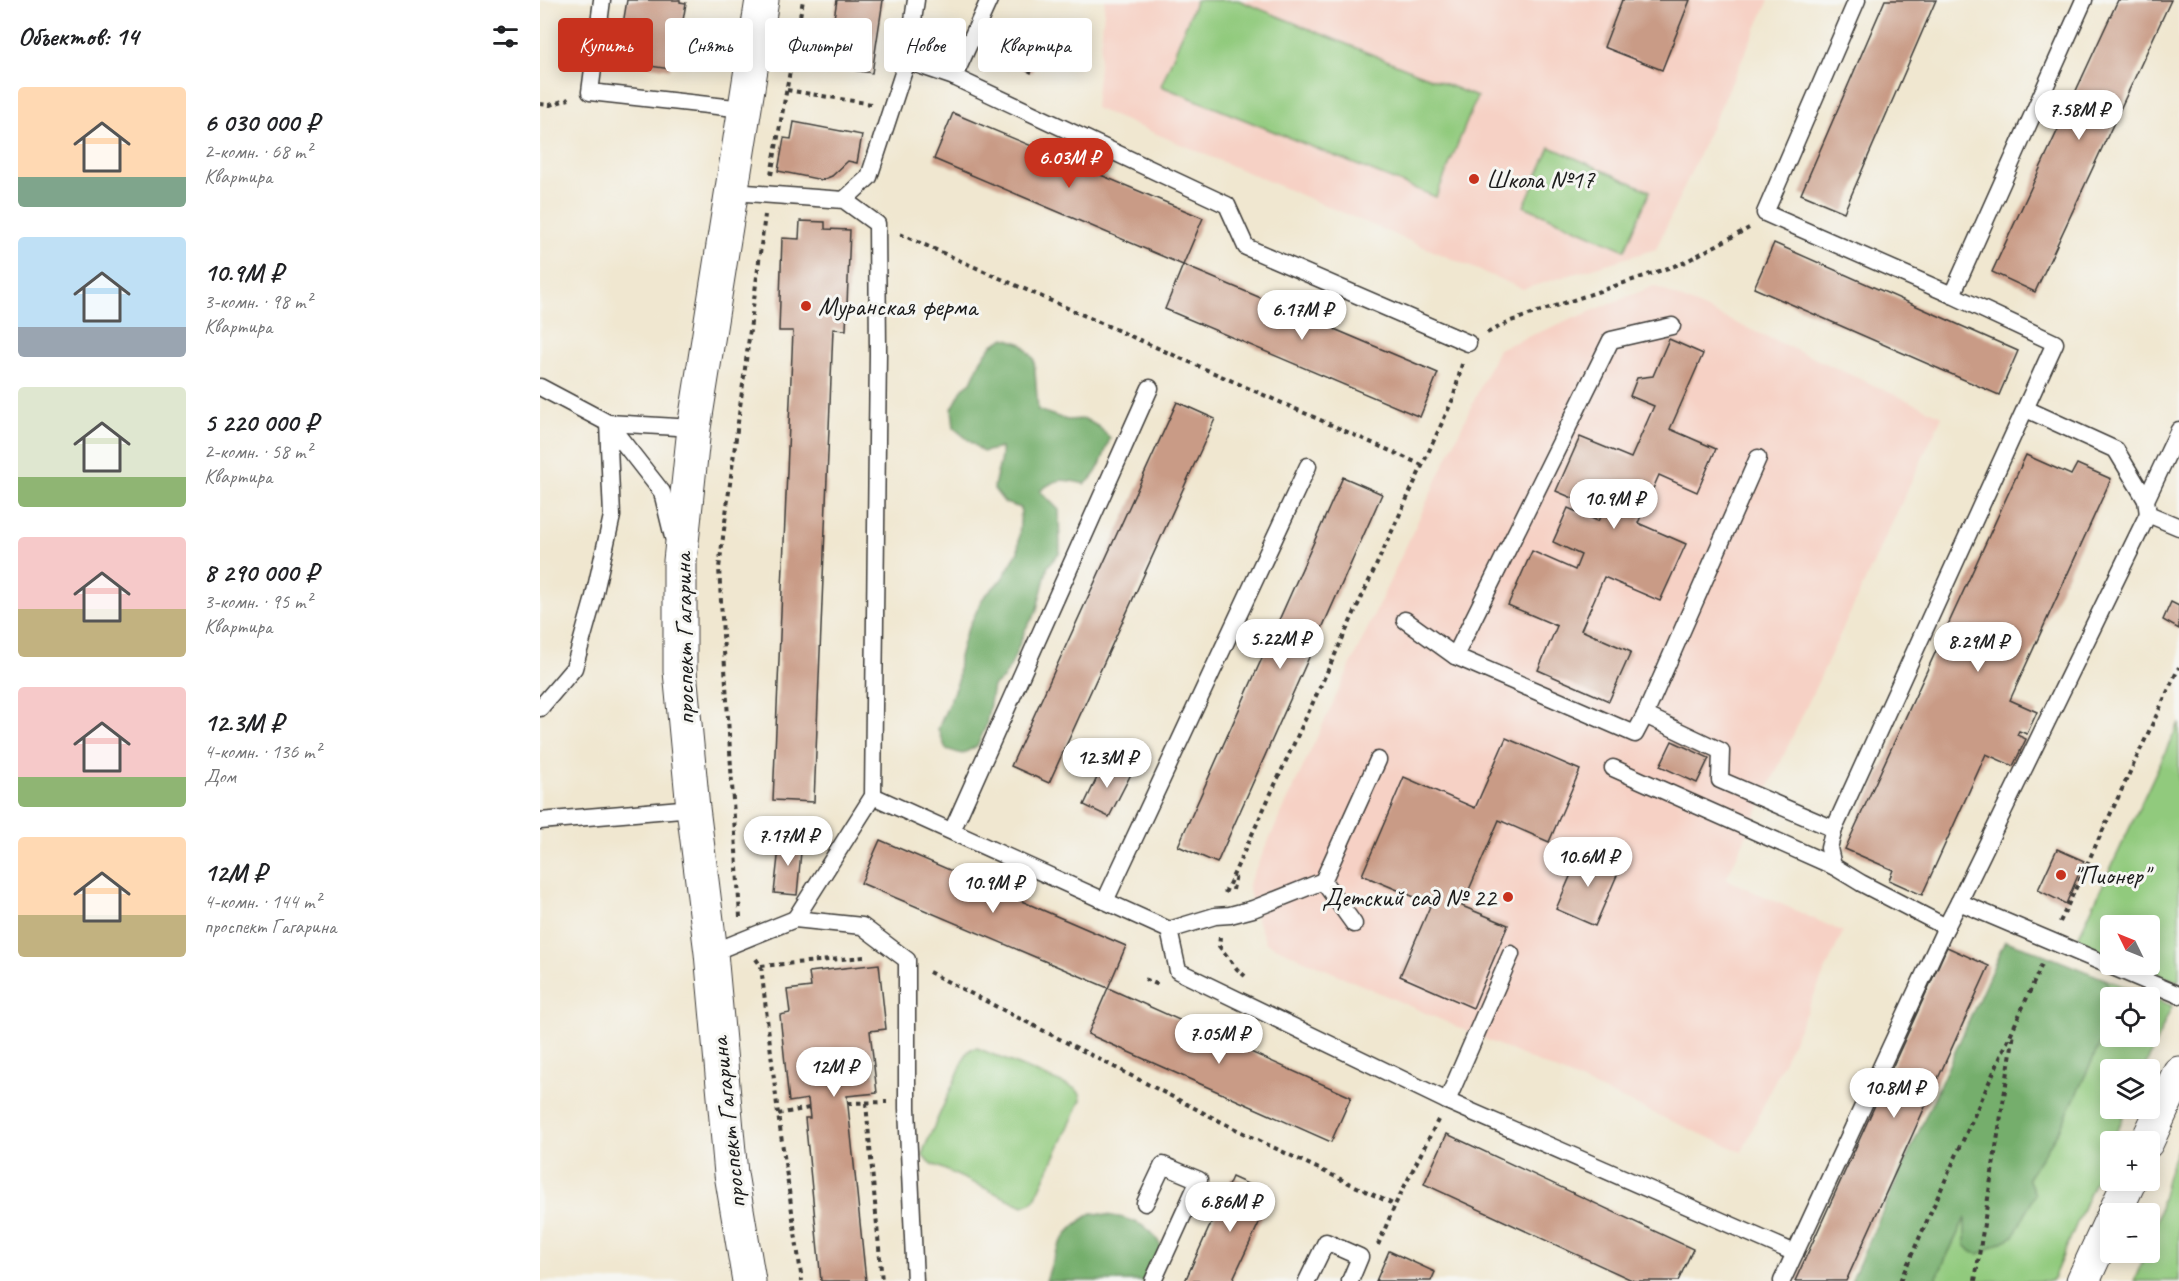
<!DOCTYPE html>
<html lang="ru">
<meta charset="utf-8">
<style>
:root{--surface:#fff;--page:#f2f2f2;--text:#202124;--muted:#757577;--accent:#c8321e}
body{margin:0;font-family:Caveat,sans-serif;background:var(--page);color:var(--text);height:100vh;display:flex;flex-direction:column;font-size:22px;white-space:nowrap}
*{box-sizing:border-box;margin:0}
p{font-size:20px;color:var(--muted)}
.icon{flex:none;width:33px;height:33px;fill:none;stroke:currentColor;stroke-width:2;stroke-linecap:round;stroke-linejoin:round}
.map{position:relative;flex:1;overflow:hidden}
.details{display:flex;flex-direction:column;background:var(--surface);width:540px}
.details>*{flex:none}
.hud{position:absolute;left:18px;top:18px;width:570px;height:54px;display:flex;gap:12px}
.needle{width:39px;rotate:313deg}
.buttons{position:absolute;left:1560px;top:915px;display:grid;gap:12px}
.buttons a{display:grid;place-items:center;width:60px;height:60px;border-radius:6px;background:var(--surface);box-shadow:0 3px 15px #0003;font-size:30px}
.price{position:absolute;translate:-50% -51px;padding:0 14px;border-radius:21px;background:#fff;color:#222;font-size:20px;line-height:39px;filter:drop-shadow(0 2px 3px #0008)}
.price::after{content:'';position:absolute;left:50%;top:36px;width:18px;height:14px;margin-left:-9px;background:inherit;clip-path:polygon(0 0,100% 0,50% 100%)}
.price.selected{background:var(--accent);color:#fff}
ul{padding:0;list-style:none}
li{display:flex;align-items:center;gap:18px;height:150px;padding:0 18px}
li span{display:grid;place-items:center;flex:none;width:168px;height:120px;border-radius:6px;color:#555}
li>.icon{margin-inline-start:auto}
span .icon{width:72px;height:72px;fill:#fffc;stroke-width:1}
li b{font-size:26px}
h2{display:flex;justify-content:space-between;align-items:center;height:72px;padding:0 18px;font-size:26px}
.tag{padding:0 21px;border-radius:6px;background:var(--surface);box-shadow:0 3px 15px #0003;font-size:21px;line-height:54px}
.tag.selected{background:var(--accent);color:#fff}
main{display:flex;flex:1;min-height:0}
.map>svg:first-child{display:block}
.built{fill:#f6d1c5}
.green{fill:#91ca7d;stroke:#56734c;stroke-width:1.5}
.forest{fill:#74ae6c;stroke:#486544;stroke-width:1.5}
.building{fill:#c99b86}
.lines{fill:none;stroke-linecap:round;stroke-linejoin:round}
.lane-casing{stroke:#3c3a37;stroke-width:19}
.secondary-casing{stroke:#3c3a37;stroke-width:35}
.primary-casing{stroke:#3c3a37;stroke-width:35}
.path{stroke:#3c3a37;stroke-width:4;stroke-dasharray:4.5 4.5;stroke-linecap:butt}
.lane{stroke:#fff;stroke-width:16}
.secondary{stroke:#fff;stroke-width:33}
.primary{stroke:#fff;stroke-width:33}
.poi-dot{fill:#c8321e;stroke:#f6f6f2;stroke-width:2}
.labels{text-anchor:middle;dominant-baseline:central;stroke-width:6;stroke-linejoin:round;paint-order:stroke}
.poi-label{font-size:26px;fill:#1c1c1c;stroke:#f6f6f2;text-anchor:start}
.street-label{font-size:26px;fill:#1c1c1c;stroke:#f6f6f2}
</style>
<main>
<section class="details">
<h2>Объектов: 14<svg class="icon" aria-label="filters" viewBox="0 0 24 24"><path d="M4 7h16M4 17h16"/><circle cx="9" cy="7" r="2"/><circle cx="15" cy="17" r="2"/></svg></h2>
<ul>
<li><span style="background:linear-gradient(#ffd9b3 75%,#7fa58c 0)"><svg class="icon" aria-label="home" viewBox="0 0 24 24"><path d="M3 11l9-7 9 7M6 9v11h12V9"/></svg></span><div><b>6 030 000 ₽</b><p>2-комн. · 68 m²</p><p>Квартира</p></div></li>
<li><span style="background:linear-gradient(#bfe0f5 75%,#9aa5b1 0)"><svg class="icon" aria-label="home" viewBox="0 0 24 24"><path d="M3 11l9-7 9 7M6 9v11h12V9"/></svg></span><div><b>10.9M ₽</b><p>3-комн. · 98 m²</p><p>Квартира</p></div></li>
<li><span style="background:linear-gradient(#dfe7d0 75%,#8fb573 0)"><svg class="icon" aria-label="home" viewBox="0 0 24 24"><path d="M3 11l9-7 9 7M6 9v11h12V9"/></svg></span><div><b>5 220 000 ₽</b><p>2-комн. · 58 m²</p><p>Квартира</p></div></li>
<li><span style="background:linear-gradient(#f6c9c9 60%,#c2b280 0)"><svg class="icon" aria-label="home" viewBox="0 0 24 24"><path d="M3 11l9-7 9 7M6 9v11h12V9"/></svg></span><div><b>8 290 000 ₽</b><p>3-комн. · 95 m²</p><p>Квартира</p></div></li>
<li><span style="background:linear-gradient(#f6c9c9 75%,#8fb573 0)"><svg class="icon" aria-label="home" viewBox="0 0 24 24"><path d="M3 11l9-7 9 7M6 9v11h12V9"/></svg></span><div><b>12.3M ₽</b><p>4-комн. · 136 m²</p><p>Дом</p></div></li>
<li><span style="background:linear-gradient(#ffd9b3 65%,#c2b280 0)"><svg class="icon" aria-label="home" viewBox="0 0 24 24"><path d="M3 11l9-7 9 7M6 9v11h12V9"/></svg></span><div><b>12M ₽</b><p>4-комн. · 144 m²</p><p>проспект Гагарина</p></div></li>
</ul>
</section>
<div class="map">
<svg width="1639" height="1281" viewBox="0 0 1639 1281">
<rect width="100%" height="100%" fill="#f6f6f2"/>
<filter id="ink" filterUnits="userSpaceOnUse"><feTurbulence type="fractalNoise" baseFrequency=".0167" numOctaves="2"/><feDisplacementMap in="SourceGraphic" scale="12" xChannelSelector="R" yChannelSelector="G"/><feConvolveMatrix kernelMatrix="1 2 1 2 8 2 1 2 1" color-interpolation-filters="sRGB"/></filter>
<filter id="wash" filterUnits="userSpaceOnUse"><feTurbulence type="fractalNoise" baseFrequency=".008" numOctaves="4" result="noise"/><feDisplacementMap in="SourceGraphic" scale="24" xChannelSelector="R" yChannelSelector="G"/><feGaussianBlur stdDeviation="1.35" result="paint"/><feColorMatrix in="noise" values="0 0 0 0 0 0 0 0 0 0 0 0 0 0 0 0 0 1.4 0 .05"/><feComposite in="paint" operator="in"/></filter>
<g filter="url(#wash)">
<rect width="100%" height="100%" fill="#f0e7d0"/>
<!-- built -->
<g class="built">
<polygon points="565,0 1229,0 1116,249 983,289 555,108"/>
<polygon points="1114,286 1402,416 1186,879 1303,932 1202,1152 726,943 713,909 708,885 958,349"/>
</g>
<!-- green -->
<g class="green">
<polygon points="656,0 698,0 937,97 896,197 621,86"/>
<polygon points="1010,147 1110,191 1085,250 984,206"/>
<polygon points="1639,723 1639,979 1638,981 1591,965 1610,964 1610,926 1570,926 1570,957 1535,944"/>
<polygon points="1565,979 1632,1006 1604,1069 1570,1070 1570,1108 1587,1109 1572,1141 1570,1142 1570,1146 1512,1281 1395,1281 1426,1216 1488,1178 1521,1127 1565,1033 1570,1014 1570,1036 1610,1036 1610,998 1573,997"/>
<polygon points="437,1048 536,1089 540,1094 541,1100 496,1197 493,1202 483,1206 388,1162 383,1156 384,1149 427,1053 431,1049"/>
<path d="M1639,1145V1281H1594L1606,1253L1610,1252C1610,1244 1613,1238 1615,1229C1623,1199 1626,1173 1639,1145Z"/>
</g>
<!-- forest -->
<g class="forest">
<path d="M465,338L482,344L494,359L498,410L527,420L545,419L559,427L570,438C564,455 559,474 545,484C523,479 517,477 500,491L519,510L520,552L508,566L496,613L486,628L472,663L463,679L453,686L446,726L437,746L422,754L406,749L398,729L418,681L419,657L425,635L443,598L462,579L478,552L481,508L465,503L454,489C455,474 463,462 461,448L443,452L414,428L412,409L423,388L431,382L441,360L452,345Z"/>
<polygon points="1465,941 1490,949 1565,979 1573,997 1570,998 1570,1014 1565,1033 1521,1127 1488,1178 1495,1194 1474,1236 1439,1254 1432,1252 1425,1245 1425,1218 1395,1281 1311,1281"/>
<path d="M552,1213C583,1217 605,1218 622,1247L606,1281H506C516,1248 522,1231 552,1213Z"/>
</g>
<g id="blocks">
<!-- building -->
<g class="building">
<polygon points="87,0 140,0 140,2 146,3 141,32 135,31 130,69 77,61"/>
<polygon points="297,0 343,0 332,73 286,66"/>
<polygon points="1082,0 1150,0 1122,70 1064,47"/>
<polygon points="1345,0 1396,0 1304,212 1261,194"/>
<polygon points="1578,0 1631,0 1495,292 1452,272"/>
<polygon points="466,33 502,50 491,73 455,55"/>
<polygon points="413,113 663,218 643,265 394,159"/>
<polygon points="254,122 322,135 317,163 308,161 292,176 282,180 238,171 244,138 251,139"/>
<polygon points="260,221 285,222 285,229 310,230 306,330 293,329 274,802 233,800 253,331 239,331 242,238 259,239"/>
<polygon points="1234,243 1478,351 1459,395 1214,288"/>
<polygon points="643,265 898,373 880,417 625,309"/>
<polygon points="1129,339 1163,354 1130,429 1176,449 1157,492 1119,475 1098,523 1146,544 1120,601 1064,577 1041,630 1091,652 1069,701 998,670 1017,626 968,605 992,551 1035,570 1041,555 1013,542 1028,508 1058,521 1063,511 1016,491 1040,437 1091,458 1114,406 1090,396 1097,378 1113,376"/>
<polygon points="637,402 675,419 509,783 471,766"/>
<polygon points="1486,455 1531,475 1537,464 1571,479 1470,700 1497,712 1487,734 1479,731 1477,735 1486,739 1473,766 1446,754 1382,895 1349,880 1353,870 1305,849"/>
<polygon points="803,477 842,494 677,863 638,846"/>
<polygon points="1631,602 1639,606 1639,629 1623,620"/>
<polygon points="966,738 1040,770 1009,842 959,820 922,906 968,925 933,1008 860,976 891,904 822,875 864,777 935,808"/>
<polygon points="1132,741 1169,758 1157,783 1120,766"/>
<polygon points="565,761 591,774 569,817 544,805"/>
<polygon points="240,839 262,841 257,895 234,893"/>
<polygon points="340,840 586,946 568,988 321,883"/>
<polygon points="1042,849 1081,866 1055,926 1016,909"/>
<polygon points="1517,849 1544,861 1526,904 1498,890"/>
<polygon points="1407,947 1449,966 1306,1281 1255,1281"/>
<polygon points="339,964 346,1029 330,1031 337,1093 307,1096 326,1281 281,1281 265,1118 270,1118 268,1099 249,1102 240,1015 250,1013 247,990 271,987 269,972"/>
<polygon points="568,988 811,1097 791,1142 548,1034"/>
<polygon points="907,1134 1153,1249 1138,1281 1094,1281 884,1184"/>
<polygon points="692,1177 732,1195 692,1281 645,1281"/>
<polygon points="849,1251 895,1272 891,1281 836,1281"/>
</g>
</g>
</g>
<g filter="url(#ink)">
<use href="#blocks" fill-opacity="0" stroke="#3c3a37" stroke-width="1.5"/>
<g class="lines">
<!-- lane casing -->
<g class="lane-casing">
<g id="lane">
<polyline points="62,0 50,92 204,109"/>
<polyline points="367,61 414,77 687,205 706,247 928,343"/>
<polyline points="414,77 449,0"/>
<polyline points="192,192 304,200 337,224 338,352 333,796 255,919"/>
<polyline points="304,200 329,177 367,61 376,0"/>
<polyline points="1412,295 1544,0"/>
<polyline points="0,387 68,423 154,428"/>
<polyline points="1486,409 1576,450 1606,500"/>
<polyline points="68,423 122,492 133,537"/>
<polyline points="1639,430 1606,500 1608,514 1639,527"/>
<polyline points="865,620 915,656 1095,734 1105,715 1181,751 1180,780 1294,829"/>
<polyline points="915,656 1071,340 1132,326"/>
<polyline points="0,708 34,668 53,601 72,516 68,423"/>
<polyline points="1105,715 1218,458"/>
<polyline points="1073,768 1293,866"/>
<polyline points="333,796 629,930 638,971 907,1101 1255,1253"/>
<polyline points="0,821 153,808"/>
<polyline points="412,831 610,388"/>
<polyline points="783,881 814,924"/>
<polyline points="565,901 768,466"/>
<polyline points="1419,902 1608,514"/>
<polyline points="1406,927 1419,902 1639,995"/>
<polyline points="629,930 675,916 690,915 713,909 783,881 838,760"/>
<polyline points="171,953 255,919 322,926 367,960 367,1108 375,1281"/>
<polyline points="907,1101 971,954"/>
<polyline points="605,1203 623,1165 659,1180 613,1281"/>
<polyline points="767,1281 786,1242 820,1257 810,1281"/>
<polyline points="1242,1281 1406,927 1321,883 1293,866 1289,848 1294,829 1515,343 1412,295 1225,213 1317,0"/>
</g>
</g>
<!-- secondary casing -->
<g class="secondary-casing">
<polyline id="secondary" points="209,1281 191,1174 171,953 153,808 140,671 140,561 154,428 222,0"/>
</g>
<!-- primary casing -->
<g class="primary-casing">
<g id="primary">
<polyline points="1607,1142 1639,1073"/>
<polyline points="1574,1214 1590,1180"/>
<polyline points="1543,1281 1570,1222"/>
</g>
</g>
<!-- path -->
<g class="path">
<polyline points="247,90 331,104"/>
<polyline points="0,104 10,105 29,99"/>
<polyline points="231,175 263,0"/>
<polyline points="360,234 882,465"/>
<polyline points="947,333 971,321 1143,263 1209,228"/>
<polyline points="693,890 696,874"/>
<polyline points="685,893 913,399 922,364"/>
<polyline points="200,917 179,568 225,215"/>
<polyline points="1520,922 1639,667"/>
<polyline points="680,937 679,946 697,969 705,976"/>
<polyline points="216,959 221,966 238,1114 262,1281"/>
<polyline points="221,966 324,957"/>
<polyline points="389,972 701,1132 855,1205 898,1120"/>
<polyline points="605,979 621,986"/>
<polyline points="308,1103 347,1102"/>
<polyline points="326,1103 342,1281"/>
<polyline points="238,1114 269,1108"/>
<polyline points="838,1245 855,1205"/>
<polyline points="1360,1281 1503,962"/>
<polyline points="1435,1281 1474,1033"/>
</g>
<!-- lane -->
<use href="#lane" class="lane"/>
<!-- secondary -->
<use href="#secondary" class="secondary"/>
<!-- primary -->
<use href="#primary" class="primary"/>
</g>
</g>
<!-- markers -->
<g class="poi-dot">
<circle cx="934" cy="179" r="6"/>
<circle cx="266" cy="306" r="6"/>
<circle cx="1521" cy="875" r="6"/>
<circle cx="968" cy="897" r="6"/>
</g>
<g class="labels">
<!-- poi labels -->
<g class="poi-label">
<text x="946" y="179">Школа №17</text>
<text x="278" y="306">Муранская ферма</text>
<text x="1533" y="875">"Пионер"</text>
<text x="956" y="897" text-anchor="end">Детский сад № 22</text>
</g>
<!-- street labels -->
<g class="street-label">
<text transform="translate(144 639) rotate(-91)">проспект Гагарина</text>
<text transform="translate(188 1123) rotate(-96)">проспект Гагарина</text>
</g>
</g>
</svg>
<div class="buttons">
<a><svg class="needle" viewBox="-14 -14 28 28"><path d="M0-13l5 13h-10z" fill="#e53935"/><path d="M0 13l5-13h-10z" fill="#757577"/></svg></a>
<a><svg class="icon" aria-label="locate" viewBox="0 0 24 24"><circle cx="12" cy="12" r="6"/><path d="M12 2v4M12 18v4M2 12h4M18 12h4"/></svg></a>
<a><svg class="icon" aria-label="layers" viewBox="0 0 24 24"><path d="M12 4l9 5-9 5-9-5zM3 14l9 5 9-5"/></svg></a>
<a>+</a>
<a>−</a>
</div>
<b class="price" style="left:1539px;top:141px">7.58M ₽</b>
<b class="price selected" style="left:529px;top:189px">6.03M ₽</b>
<b class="price" style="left:762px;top:341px">6.17M ₽</b>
<b class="price" style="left:1074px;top:530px">10.9M ₽</b>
<b class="price" style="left:740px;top:670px">5.22M ₽</b>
<b class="price" style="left:1438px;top:673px">8.29M ₽</b>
<b class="price" style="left:567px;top:789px">12.3M ₽</b>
<b class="price" style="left:248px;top:867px">7.17M ₽</b>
<b class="price" style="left:1048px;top:888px">10.6M ₽</b>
<b class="price" style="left:453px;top:914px">10.9M ₽</b>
<b class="price" style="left:679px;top:1065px">7.05M ₽</b>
<b class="price" style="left:294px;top:1098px">12M ₽</b>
<b class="price" style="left:1354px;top:1119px">10.8M ₽</b>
<b class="price" style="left:690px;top:1233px">6.86M ₽</b>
<div class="hud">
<a class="tag selected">Купить</a>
<a class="tag">Снять</a>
<a class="tag">Фильтры</a>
<a class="tag">Новое</a>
<a class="tag">Квартира</a>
</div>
</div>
</main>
